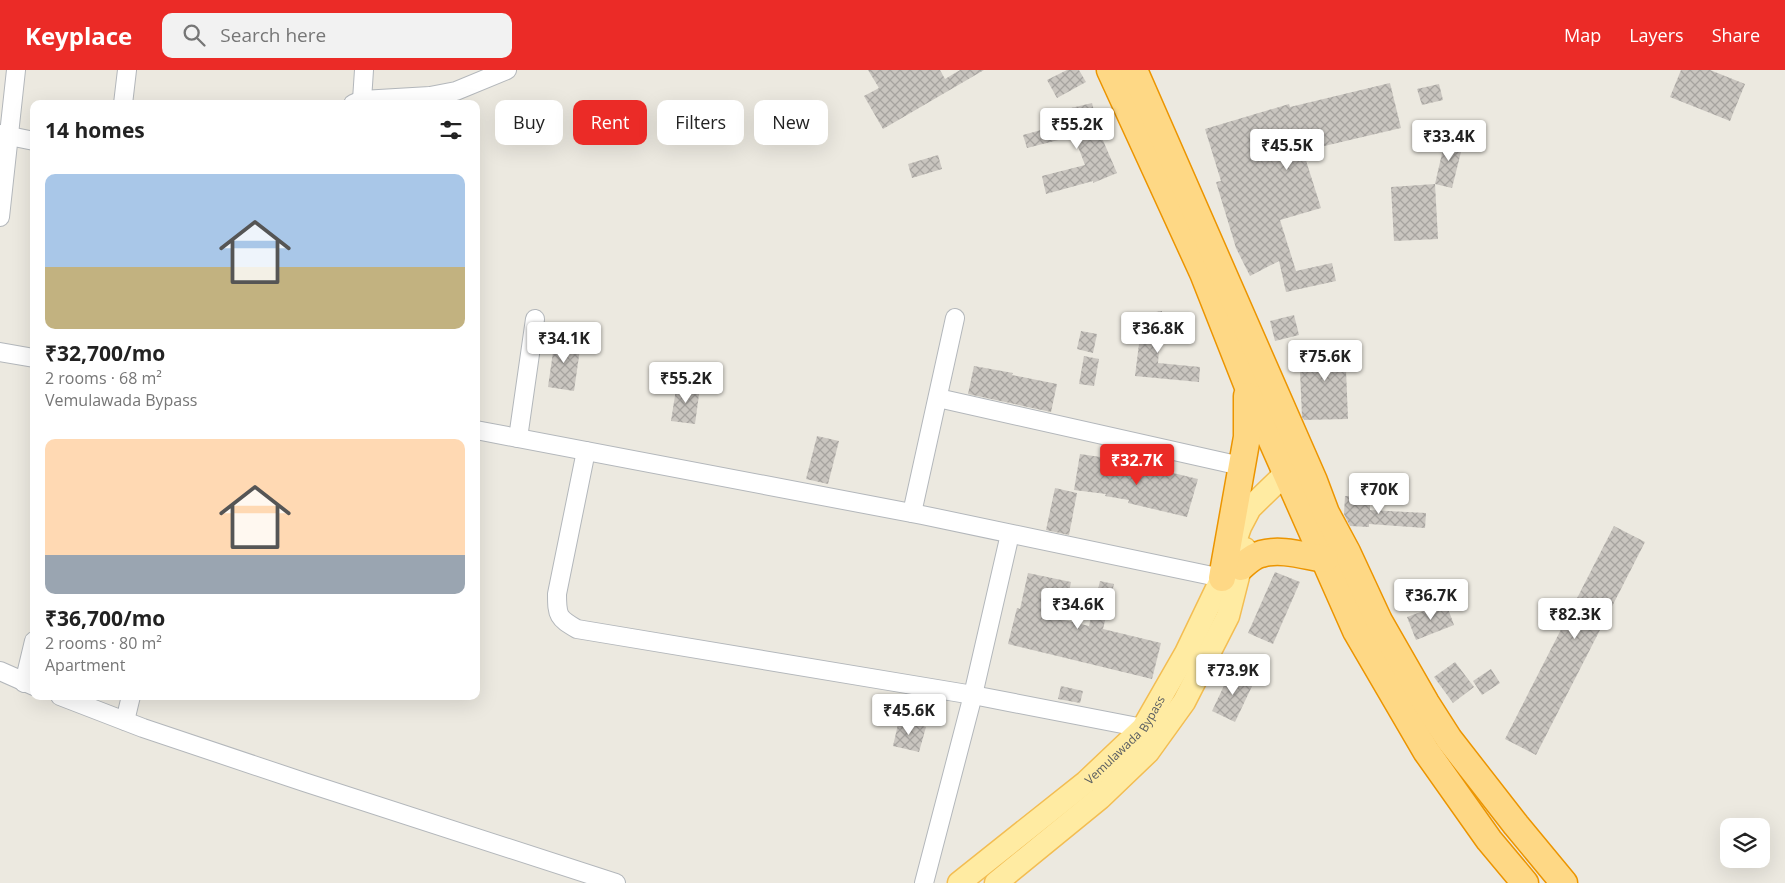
<!DOCTYPE html>
<meta charset="utf-8">
<style>
:root{--surface:#fff;--page:#f2f2f2;--text:#222;--muted:#767676;--accent:#eb2b27}
body{margin:0;font-family:"Open Sans",sans-serif;background:var(--page);color:var(--text);height:100vh;display:flex;flex-direction:column;font-size:19px;white-space:nowrap}
*{box-sizing:border-box;margin:0}
p{font-size:16px;color:var(--muted)}
.icon{flex:none;width:28px;height:28px;fill:none;stroke:currentColor;stroke-width:2;stroke-linecap:round;stroke-linejoin:round}
.map{position:relative;flex:1;overflow:hidden}
.drawer{position:absolute;left:30px;top:30px;width:450px;height:600px;display:flex;flex-direction:column;background:var(--surface);border-radius:10px;box-shadow:0 5px 20px #0002}
.drawer>*{flex:none}
.banner{position:absolute;left:495px;top:30px;width:475px;height:45px;display:flex;gap:10px}
.controls{position:absolute;left:1720px;top:748px;display:grid;gap:10px}
.controls a{display:grid;place-items:center;width:50px;height:50px;border-radius:10px;background:var(--surface);box-shadow:0 5px 20px #0002;font-size:25px}
.price{position:absolute;translate:-50% -42px;padding:0 11px;border-radius:5px;background:#fff;color:#222;font-size:16px;line-height:32px;filter:drop-shadow(0 1px 2px #0008)}
.price::after{content:'';position:absolute;left:50%;top:30px;width:15px;height:11px;margin-left:-8px;background:inherit;clip-path:polygon(0 0,100% 0,50% 100%)}
.price.active{background:var(--accent);color:#fff}
ul{padding:0;list-style:none}
li{display:grid;align-content:center;gap:10px;height:265px;padding:0 15px}
li span{display:grid;place-items:center;height:155px;border-radius:10px;color:#555}
li>.icon{margin-inline-start:auto}
span .icon{width:90px;height:90px;fill:#fffc;stroke-width:1}
li b{font-size:21px}
h2{display:flex;justify-content:space-between;align-items:center;height:60px;padding:0 15px;font-size:21px}
.chip{padding:0 18px;border-radius:10px;background:var(--surface);box-shadow:0 5px 20px #0002;font-size:18px;line-height:45px}
.chip.active{background:var(--accent);color:#fff}
header{display:flex;align-items:center;gap:30px;box-sizing:border-box;height:70px;padding:0 25px;background:var(--accent);color:#fff}
header strong{font-size:24px}
nav{display:flex;gap:28px;margin-inline-start:auto;font-size:18px}
.search{width:350px;height:45px;background:var(--page);display:flex;align-items:center;gap:12px;box-sizing:border-box;padding:0 18px;border-radius:10px;color:var(--muted);font-size:19px}
.map>svg:first-child{display:block}
.building{fill:url(#building-cross-hatch)}
.lines{fill:none;stroke-linecap:round;stroke-linejoin:round}
.minor-casing{stroke:#b3b7bb;stroke-width:20}
.major-casing{stroke:#f3bd52;stroke-width:25}
.highway-casing{stroke:#ec9500;stroke-width:29}
.minor{stroke:#fff;stroke-width:18}
.major{stroke:#ffeba2;stroke-width:22}
.highway{stroke:#fed885;stroke-width:26}
.labels{text-anchor:middle;dominant-baseline:central;stroke-width:4;stroke-linejoin:round;paint-order:stroke}
.street-label{font-size:12px;fill:#595d61;stroke:#fff}
</style>
<header>
<strong>Keyplace</strong>
<div class="search"><svg class="icon" aria-label="search" viewBox="0 0 24 24"><circle cx="10" cy="10" r="6"/><path d="M15 15l6 6"/></svg>Search here</div>
<nav><a>Map</a><a>Layers</a><a>Share</a></nav>
</header>
<div class="map">
<svg width="1785" height="813" viewBox="0 0 1785 813">
<defs>
<pattern id="building-cross-hatch" width="8" height="8" patternUnits="userSpaceOnUse" patternTransform="scale(1.25)"><rect width="8" height="8" fill="#c9c5bf"/><path d="M0 0l8 8M0 8l8-8" fill="none" stroke="#a6a39f"/></pattern>
</defs>
<rect width="100%" height="100%" fill="#ece9e0"/>
<!-- building -->
<g class="building">
<polygon points="868,0 940,0 945,9 960,0 984,0 883,59 864,26 879,18"/>
<polygon points="1067,0 1079,0 1086,12 1057,28 1047,10"/>
<polygon points="1681,0 1710,0 1745,14 1730,51 1670,27"/>
<polygon points="1390,13 1401,58 1303,81 1321,138 1280,150 1296,201 1332,193 1336,211 1286,222 1279,191 1250,206 1236,178 1216,112 1221,111 1205,59 1289,34 1290,37"/>
<polygon points="1439,14 1443,30 1422,35 1417,19"/>
<polygon points="1092,33 1099,61 1117,103 1093,113 1093,111 1046,124 1042,106 1085,95 1074,66 1027,78 1023,65 1070,52 1067,39"/>
<polygon points="1446,66 1464,70 1452,118 1435,114"/>
<polygon points="938,85 942,99 912,108 908,94"/>
<polygon points="1435,114 1438,169 1394,171 1391,117"/>
<polygon points="1162,241 1158,293 1200,297 1199,312 1135,306 1141,258 1138,245"/>
<polygon points="1294,245 1299,265 1275,271 1270,251"/>
<polygon points="1081,261 1097,264 1093,283 1077,279"/>
<polygon points="555,268 581,272 574,321 548,317"/>
<polygon points="1358,280 1358,300 1346,300 1348,349 1304,350 1302,347 1300,301 1294,301 1293,281"/>
<polygon points="1084,286 1099,289 1094,316 1079,314"/>
<polygon points="974,296 1013,303 1012,305 1057,314 1051,342 968,324"/>
<polygon points="677,313 700,317 695,354 671,351"/>
<polygon points="817,366 839,371 828,414 806,409"/>
<polygon points="1080,384 1107,388 1105,400 1133,404 1136,394 1198,409 1187,447 1128,433 1129,430 1105,426 1106,424 1074,420"/>
<polygon points="1055,418 1077,423 1069,465 1046,460"/>
<polygon points="1345,426 1370,427 1370,440 1426,443 1425,458 1369,454 1369,457 1350,456 1344,444"/>
<polygon points="1614,456 1645,472 1536,685 1505,669"/>
<polygon points="1275,502 1300,512 1273,574 1248,563"/>
<polygon points="1028,503 1071,512 1064,550 1089,556 1100,511 1114,514 1103,559 1161,573 1152,609 1008,574 1017,538 1020,539"/>
<polygon points="1446,533 1454,555 1416,570 1407,547"/>
<polygon points="1455,592 1474,617 1453,633 1434,607"/>
<polygon points="1491,599 1500,613 1482,625 1473,611"/>
<polygon points="1231,601 1254,612 1235,652 1212,641"/>
<polygon points="1061,616 1083,621 1080,633 1058,629"/>
<polygon points="899,650 926,657 919,682 893,676"/>
</g>
<g class="lines">
<!-- minor casing -->
<g class="minor-casing">
<g id="minor">
<polyline points="362,30 364,0"/>
<polyline points="123,34 127,0"/>
<polyline points="353,34 362,30 430,26 456,21 507,0"/>
<polyline points="0,64 34,71"/>
<polyline points="0,147 16,0"/>
<polyline points="0,282 34,288"/>
<polyline points="938,328 1241,396"/>
<polyline points="476,360 922,445 1222,508"/>
<polyline points="518,368 535,249"/>
<path d="M586,381L557,524C557,546 558,548 577,559L973,625L1143,658"/>
<polyline points="912,443 955,248"/>
<polyline points="0,601 34,616"/>
<polyline points="24,613 34,571"/>
<polyline points="60,626 143,658 304,712 616,813"/>
<polyline points="125,651 131,626"/>
<polyline points="924,813 973,625 1010,464"/>
</g>
</g>
<!-- major casing -->
<g class="major-casing">
<g id="major">
<path id="s1" d="M959,813L1086,712L1143,658L1186,583L1222,508L1240,457L1250,438L1286,403L1300,397"/>
<polyline points="996,813 1100,728 1148,682 1184,632 1228,546 1245,479"/>
</g>
</g>
<!-- highway casing -->
<g class="highway-casing">
<g id="highway">
<polyline points="1110,0 1203,203 1248,317 1356,561 1426,681 1489,770 1525,813"/>
<polyline points="1134,0 1314,411 1326,443 1347,482 1379,551 1426,633 1449,669 1516,755 1564,813"/>
<path d="M1241,497C1247,492 1253,486 1261,484C1281,478 1305,486 1325,489"/>
<polyline points="1222,508 1247,367 1247,326"/>
</g>
</g>
<!-- minor -->
<use href="#minor" class="minor"/>
<!-- major -->
<use href="#major" class="major"/>
<!-- highway -->
<use href="#highway" class="highway"/>
</g>
<g class="labels">
<!-- street labels -->
<g class="street-label">
<text stroke="none"><textPath href="#s1" startOffset="220">Vemulawada Bypass</textPath></text>
</g>
</g>
</svg>
<div class="controls">
<a><svg class="icon" aria-label="layers" viewBox="0 0 24 24"><path d="M12 4l9 5-9 5-9-5zM3 14l9 5 9-5"/></svg></a>
</div>
<b class="price" style="left:1077px;top:80px">₹55.2K</b>
<b class="price" style="left:1449px;top:92px">₹33.4K</b>
<b class="price" style="left:1287px;top:101px">₹45.5K</b>
<b class="price" style="left:1158px;top:284px">₹36.8K</b>
<b class="price" style="left:564px;top:294px">₹34.1K</b>
<b class="price" style="left:1325px;top:312px">₹75.6K</b>
<b class="price" style="left:686px;top:334px">₹55.2K</b>
<b class="price active" style="left:1137px;top:416px">₹32.7K</b>
<b class="price" style="left:1379px;top:445px">₹70K</b>
<b class="price" style="left:1431px;top:551px">₹36.7K</b>
<b class="price" style="left:1078px;top:560px">₹34.6K</b>
<b class="price" style="left:1575px;top:570px">₹82.3K</b>
<b class="price" style="left:1233px;top:626px">₹73.9K</b>
<b class="price" style="left:909px;top:666px">₹45.6K</b>
<div class="banner">
<a class="chip">Buy</a>
<a class="chip active">Rent</a>
<a class="chip">Filters</a>
<a class="chip">New</a>
</div>
<section class="drawer">
<h2>14 homes<svg class="icon" aria-label="filters" viewBox="0 0 24 24"><path d="M4 7h16M4 17h16"/><circle cx="9" cy="7" r="2"/><circle cx="15" cy="17" r="2"/></svg></h2>
<ul>
<li><span style="background:linear-gradient(#a9c7e8 60%,#c2b280 0)"><svg class="icon" aria-label="home" viewBox="0 0 24 24"><path d="M3 11l9-7 9 7M6 9v11h12V9"/></svg></span><div><b>₹32,700/mo</b><p>2 rooms · 68 m²</p><p>Vemulawada Bypass</p></div></li>
<li><span style="background:linear-gradient(#ffd9b3 75%,#9aa5b1 0)"><svg class="icon" aria-label="home" viewBox="0 0 24 24"><path d="M3 11l9-7 9 7M6 9v11h12V9"/></svg></span><div><b>₹36,700/mo</b><p>2 rooms · 80 m²</p><p>Apartment</p></div></li>
</ul>
</section>
</div>
